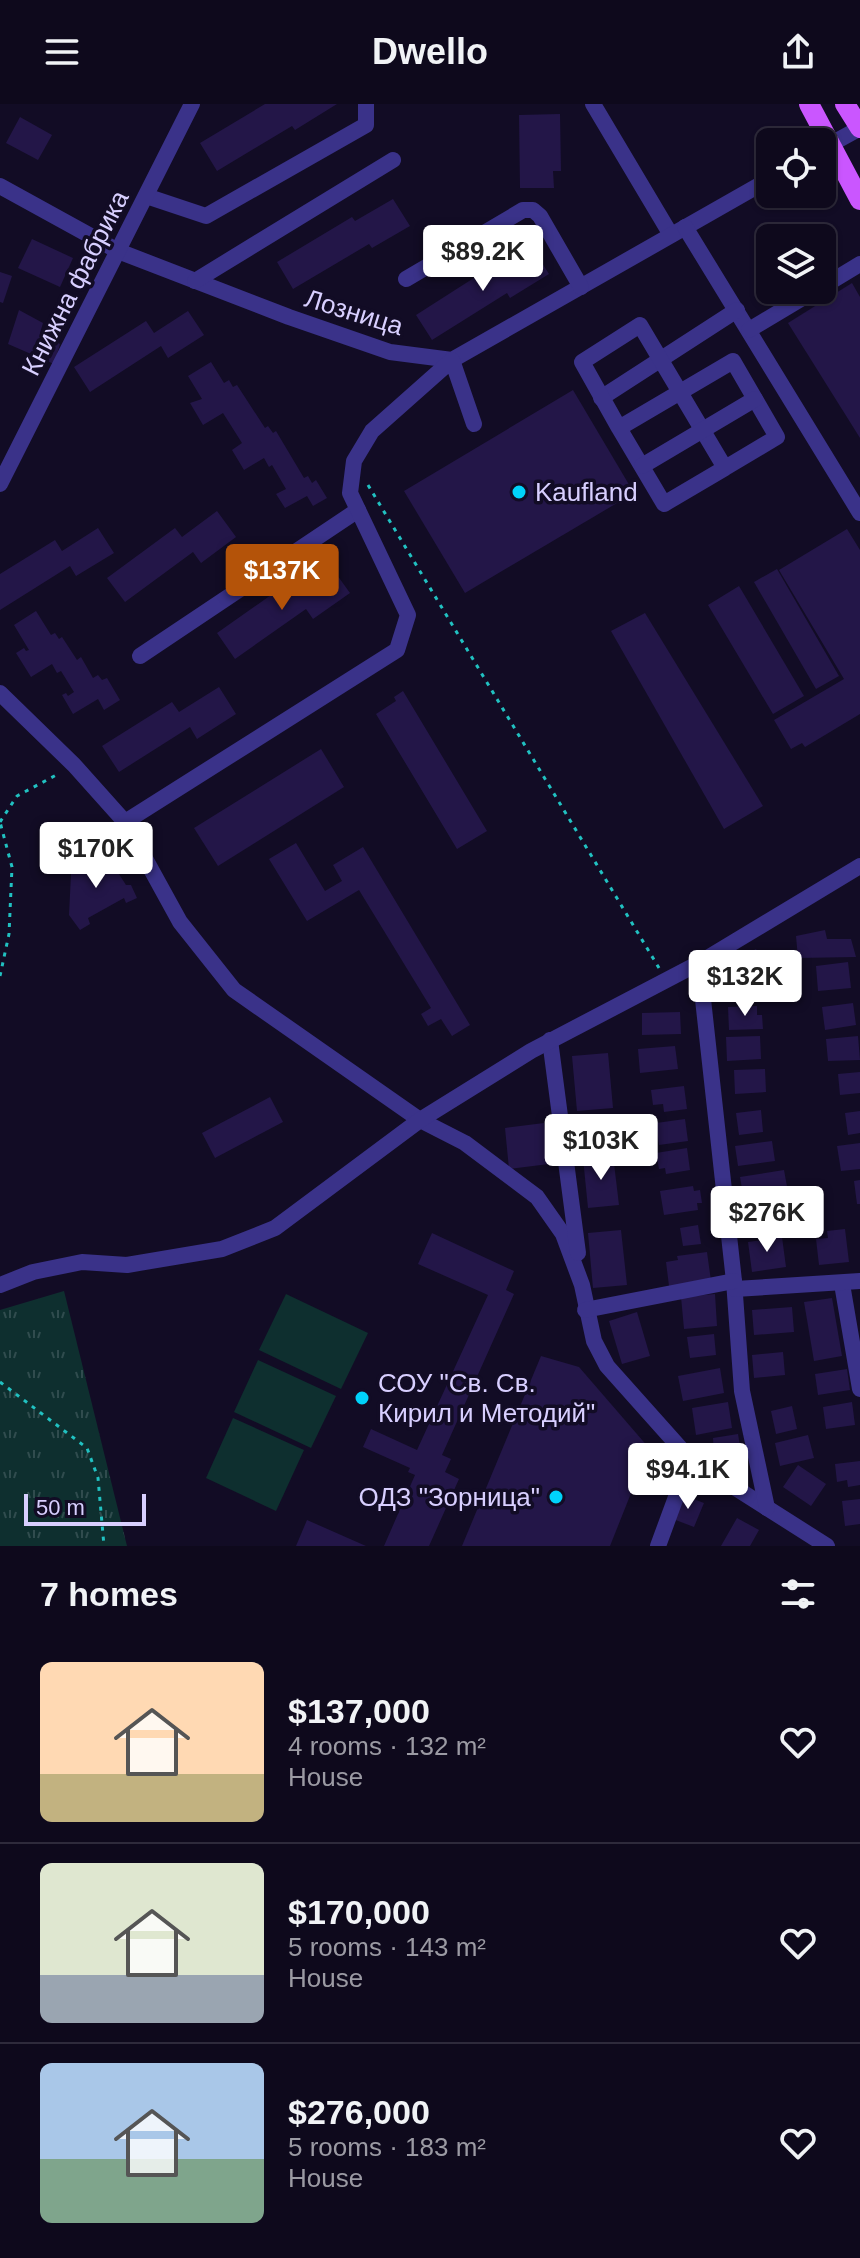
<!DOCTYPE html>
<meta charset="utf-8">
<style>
:root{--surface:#0e091c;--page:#171225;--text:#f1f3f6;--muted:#9b9aa3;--line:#2e2a3b;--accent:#b45309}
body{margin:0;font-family:Arial,sans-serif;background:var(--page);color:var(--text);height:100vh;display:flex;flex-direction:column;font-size:30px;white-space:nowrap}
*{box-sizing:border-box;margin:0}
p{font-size:26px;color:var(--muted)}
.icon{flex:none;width:44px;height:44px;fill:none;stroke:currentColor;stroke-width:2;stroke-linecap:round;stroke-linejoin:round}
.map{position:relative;height:1442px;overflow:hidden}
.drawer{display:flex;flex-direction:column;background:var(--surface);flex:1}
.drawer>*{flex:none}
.fabs{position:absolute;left:756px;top:24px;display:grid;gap:16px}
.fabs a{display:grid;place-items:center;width:80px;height:80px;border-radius:12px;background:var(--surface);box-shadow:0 2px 6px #0004,0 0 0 2px var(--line);font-size:40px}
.scale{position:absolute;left:24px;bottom:20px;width:122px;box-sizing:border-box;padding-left:8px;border:4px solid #d8cfff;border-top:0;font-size:22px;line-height:28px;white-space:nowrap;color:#d8cfff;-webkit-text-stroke:6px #120c25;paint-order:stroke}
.price{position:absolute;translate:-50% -68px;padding:0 18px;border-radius:8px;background:#fff;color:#222;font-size:26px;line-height:52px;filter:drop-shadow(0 2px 4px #0008)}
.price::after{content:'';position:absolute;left:50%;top:48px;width:24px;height:18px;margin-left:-12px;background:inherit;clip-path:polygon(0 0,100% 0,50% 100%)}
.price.on{background:var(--accent);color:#fff}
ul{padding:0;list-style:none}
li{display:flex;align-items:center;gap:24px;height:200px;padding:0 40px}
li+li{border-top:2px solid var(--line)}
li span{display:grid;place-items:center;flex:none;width:224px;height:160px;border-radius:12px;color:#555}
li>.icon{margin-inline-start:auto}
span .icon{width:96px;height:96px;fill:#fffc;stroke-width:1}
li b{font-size:34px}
h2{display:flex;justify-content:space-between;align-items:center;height:96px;padding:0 40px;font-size:34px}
header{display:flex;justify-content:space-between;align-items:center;height:104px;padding:0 40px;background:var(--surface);font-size:36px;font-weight:600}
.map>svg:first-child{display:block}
.grass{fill:url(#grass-tufts)}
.pitch{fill:#0e2f2f}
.building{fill:#231648}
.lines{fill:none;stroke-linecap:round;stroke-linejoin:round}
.path{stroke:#21c1c1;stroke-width:3;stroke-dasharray:4 6;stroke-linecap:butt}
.minor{stroke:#3a3289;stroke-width:16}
.major{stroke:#ca56ff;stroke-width:20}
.poi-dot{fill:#00d2fa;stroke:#120c25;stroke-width:3}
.labels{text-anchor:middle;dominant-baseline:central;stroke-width:7;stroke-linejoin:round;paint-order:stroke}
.street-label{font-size:26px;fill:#d8cfff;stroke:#120c25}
.poi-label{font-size:26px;fill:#d8cfff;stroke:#120c25;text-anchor:start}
</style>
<header><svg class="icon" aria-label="menu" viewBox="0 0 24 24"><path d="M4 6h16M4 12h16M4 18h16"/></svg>Dwello<svg class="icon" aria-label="share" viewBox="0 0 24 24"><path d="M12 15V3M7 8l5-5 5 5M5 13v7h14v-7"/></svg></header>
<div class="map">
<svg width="860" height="1442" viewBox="0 0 860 1442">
<defs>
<pattern id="grass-tufts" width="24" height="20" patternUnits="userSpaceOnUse" patternTransform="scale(2)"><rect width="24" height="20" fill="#0e2f2f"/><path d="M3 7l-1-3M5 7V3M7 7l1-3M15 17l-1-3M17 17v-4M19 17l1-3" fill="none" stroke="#304c4e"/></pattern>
</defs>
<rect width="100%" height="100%" fill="#120c25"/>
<!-- grass -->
<polygon class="grass" points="64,1187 127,1442 0,1442 0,1206"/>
<!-- pitch -->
<g class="pitch">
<polygon points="286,1190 368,1229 341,1285 259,1246"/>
<polygon points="258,1256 336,1292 311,1344 234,1308"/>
<polygon points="233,1314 304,1346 276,1407 206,1374"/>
</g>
<!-- building -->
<g class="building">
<polygon points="265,0 337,0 295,26 292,22 217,67 200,39"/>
<polygon points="560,10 561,67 553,67 554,84 520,84 519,11"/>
<polygon points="20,13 52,31 38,56 6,39"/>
<polygon points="393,95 410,122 372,144 369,140 293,185 277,158 352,113 355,117"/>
<polygon points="32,135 73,154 60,183 18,164"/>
<polygon points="532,143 549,170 510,194 507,189 432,236 416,211 491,163 494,167"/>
<polygon points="0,168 12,172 3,199 0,198"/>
<polygon points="852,179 860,193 860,334 788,219"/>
<polygon points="19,206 43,219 40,229 60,240 54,260 8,240"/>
<polygon points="188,207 204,231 168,254 161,242 90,288 74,263 146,217 154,229"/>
<polygon points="211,258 224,279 229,276 233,283 237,281 265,324 268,322 273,329 276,327 304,374 308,372 312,379 316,376 327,394 313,402 307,392 285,404 276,390 286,385 272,361 269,363 264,354 244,366 232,346 242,339 223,309 203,321 190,299 202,295 188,272"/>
<polygon points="573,286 634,389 465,489 404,387"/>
<polygon points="217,407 236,433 201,459 193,448 125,498 107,474 175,424 182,433"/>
<polygon points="98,424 114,449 76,472 70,462 0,506 0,470 55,436 62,447"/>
<polygon points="847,425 860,446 860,610 805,643 802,639 791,645 774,616 844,575 779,466"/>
<polygon points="332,464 350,489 313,515 306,505 235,555 217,529 288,479 296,489"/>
<polygon points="777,465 839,572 816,585 754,478"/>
<polygon points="739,482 804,592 773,610 708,501"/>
<polygon points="36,507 51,531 55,529 59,535 62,533 77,556 81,553 93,574 98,571 102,576 107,574 120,596 104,606 98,595 73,610 62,591 66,589 68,592 74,588 61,567 57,569 52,560 31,573 16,549 24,544 26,547 29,546 14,521"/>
<polygon points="645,509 763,702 724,725 611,527"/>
<polygon points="219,583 236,610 197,635 190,623 119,668 102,642 172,598 179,608"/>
<polygon points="403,587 487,727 457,745 376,610 396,597 394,593"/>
<polygon points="321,645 344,683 218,762 194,724"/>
<polygon points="296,739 325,787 342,777 333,761 363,743 470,921 452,932 441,915 428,922 421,910 431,904 359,786 307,817 269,755"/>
<polygon points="104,747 126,781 131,781 137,794 126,799 124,794 88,814 90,820 80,826 69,811 71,770 84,764 82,760"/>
<polygon points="825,826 827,835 851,835 856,853 798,854 796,832"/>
<polygon points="756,845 772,872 740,890 725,863"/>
<polygon points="848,858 851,884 818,887 816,862"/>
<polygon points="853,899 856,921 825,926 822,903"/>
<polygon points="757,902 757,911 762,911 763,925 729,926 728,903"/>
<polygon points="680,908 681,930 642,931 642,909"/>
<polygon points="760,932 761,955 727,957 726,933"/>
<polygon points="858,932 860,956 828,957 826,935"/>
<polygon points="675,942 678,965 640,969 638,945"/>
<polygon points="608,949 613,1004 577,1007 572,952"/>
<polygon points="765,965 766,988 735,990 734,966"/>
<polygon points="860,968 860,989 840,991 838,970"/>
<polygon points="684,982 687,1005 664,1008 663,1000 653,1001 651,986"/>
<polygon points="270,993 283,1018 215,1054 202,1029"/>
<polygon points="761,1006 763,1028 739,1031 736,1009"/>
<polygon points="860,1007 860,1029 848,1031 845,1009"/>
<polygon points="685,1015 688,1037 659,1041 656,1019"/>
<polygon points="544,1019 549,1060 509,1065 505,1024"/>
<polygon points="772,1037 775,1057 738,1062 735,1042"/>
<polygon points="860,1039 860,1065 841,1067 837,1042"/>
<polygon points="687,1044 690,1066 666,1070 665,1064 659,1065 656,1049"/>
<polygon points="613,1051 619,1101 588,1104 583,1054"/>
<polygon points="784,1066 788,1088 744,1096 740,1073"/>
<polygon points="860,1076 860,1100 857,1100 854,1077"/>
<polygon points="693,1082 694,1087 700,1086 702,1099 697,1099 698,1106 664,1111 660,1087"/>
<polygon points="776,1100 779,1122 747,1127 744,1105"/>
<polygon points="698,1121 701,1140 683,1142 680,1124"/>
<polygon points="845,1125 849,1158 819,1161 816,1135 828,1134 827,1127"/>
<polygon points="621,1126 627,1181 593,1184 588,1129"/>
<polygon points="432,1129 514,1167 506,1186 514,1190 442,1351 451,1355 445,1368 459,1375 429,1442 384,1442 415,1371 408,1368 410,1364 363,1343 371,1325 417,1346 488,1191 418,1160"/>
<polygon points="782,1133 786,1163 752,1168 748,1138"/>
<polygon points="707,1148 711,1177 669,1182 666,1158 678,1156 677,1152"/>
<polygon points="715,1190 717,1222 684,1225 681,1193"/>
<polygon points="832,1194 842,1252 814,1257 804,1198"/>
<polygon points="792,1203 794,1228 754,1231 752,1206"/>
<polygon points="637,1208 650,1252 622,1260 609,1217"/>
<polygon points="714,1230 716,1251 690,1254 687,1233"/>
<polygon points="783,1248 785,1271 754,1274 752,1251"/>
<polygon points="541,1252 579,1263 649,1344 610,1442 462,1442"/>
<polygon points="720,1264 724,1289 683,1297 678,1272"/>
<polygon points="847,1265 850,1286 818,1291 815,1270"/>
<polygon points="728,1298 732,1324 696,1331 692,1304"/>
<polygon points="852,1298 855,1321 826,1325 823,1303"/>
<polygon points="792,1302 797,1325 776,1330 771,1307"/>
<polygon points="738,1330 743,1361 715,1366 713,1334"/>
<polygon points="808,1331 814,1354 780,1362 775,1339"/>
<polygon points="860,1357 860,1381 848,1383 847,1376 837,1378 835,1360"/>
<polygon points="798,1361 826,1380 811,1402 783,1383"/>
<polygon points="683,1391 704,1399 694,1423 673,1415"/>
<polygon points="860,1395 860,1420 845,1422 842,1397"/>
<polygon points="737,1414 759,1426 750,1442 721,1442"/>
<polygon points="307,1416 366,1442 296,1442"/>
</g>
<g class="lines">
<!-- path -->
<g class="path">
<polyline points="368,381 659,864"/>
<polyline points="0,718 17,692 60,669"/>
<polyline points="0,872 9,830 12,763 0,718"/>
<polyline points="0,1278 87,1344 98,1374 104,1442"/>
</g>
<!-- minor -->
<g class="minor">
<polyline points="593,0 671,131"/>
<polyline points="822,45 860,24"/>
<polyline points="0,82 118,147 289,213 390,248 452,256 770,75"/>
<polyline points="146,92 206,112 366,21 366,0"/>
<polyline points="685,123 860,409"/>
<polyline points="406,175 523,106 533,106 540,112 581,183"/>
<polyline points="195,177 393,56"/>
<polyline points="822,183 860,160"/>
<polyline points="749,226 816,186"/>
<polyline points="601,294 737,206"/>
<polyline points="619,324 582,258 640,221 725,364 777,333 733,257 619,324 664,400 725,364"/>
<polyline points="642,362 755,295"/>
<polyline points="0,380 192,0"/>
<polyline points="140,552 358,406"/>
<polyline points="0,589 74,661 125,718 180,818 234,886 420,1016 465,1039 537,1093 563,1130 582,1181 594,1237 607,1262 690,1355 827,1442"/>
<polyline points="125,718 397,546 408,511 350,389 354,357 372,327 452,256 474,320"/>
<polyline points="699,859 734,1177 742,1287 767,1404"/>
<polyline points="550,936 578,1149"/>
<polyline points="842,1180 860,1285"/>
<polyline points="0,1181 33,1168 82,1158 127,1161 222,1145 275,1124 420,1016 531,947 699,859 860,762"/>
<polyline points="735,1185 860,1177"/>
<polyline points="585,1206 734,1177"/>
<polyline points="658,1442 690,1355"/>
</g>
<!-- major -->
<g class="major">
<polyline points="809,0 860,96"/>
<polyline points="845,0 860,24"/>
</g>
</g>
<!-- markers -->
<g class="poi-dot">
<circle cx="519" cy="388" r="8"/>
<circle cx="362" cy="1294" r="8"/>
<circle cx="556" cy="1393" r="8"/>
</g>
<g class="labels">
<!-- street labels -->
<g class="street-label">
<text transform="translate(75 179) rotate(-63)">Книжна фабрика</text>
<text transform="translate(354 208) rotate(17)">Лозница</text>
</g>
<!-- poi labels -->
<g class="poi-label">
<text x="535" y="388">Kaufland</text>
<text x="378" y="1279">СОУ "Св. Св.<tspan x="378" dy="30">Кирил и Методий"</tspan></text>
<text x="540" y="1393" text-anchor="end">ОДЗ "Зорница"</text>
</g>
</g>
</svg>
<div class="fabs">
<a><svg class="icon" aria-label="locate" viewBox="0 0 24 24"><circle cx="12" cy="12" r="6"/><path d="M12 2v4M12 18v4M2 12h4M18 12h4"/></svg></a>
<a><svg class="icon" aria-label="layers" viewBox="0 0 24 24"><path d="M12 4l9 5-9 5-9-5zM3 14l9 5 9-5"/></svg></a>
</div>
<div class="scale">50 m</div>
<b class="price" style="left:483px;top:189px">$89.2K</b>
<b class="price on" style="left:282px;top:508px">$137K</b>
<b class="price" style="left:96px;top:786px">$170K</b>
<b class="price" style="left:745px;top:914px">$132K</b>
<b class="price" style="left:601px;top:1078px">$103K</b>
<b class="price" style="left:767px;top:1150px">$276K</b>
<b class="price" style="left:688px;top:1407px">$94.1K</b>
</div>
<section class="drawer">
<h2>7 homes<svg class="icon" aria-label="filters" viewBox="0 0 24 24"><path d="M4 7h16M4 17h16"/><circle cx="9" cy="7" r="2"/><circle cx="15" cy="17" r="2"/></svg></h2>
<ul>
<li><span style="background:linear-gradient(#ffd9b3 70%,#c2b280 0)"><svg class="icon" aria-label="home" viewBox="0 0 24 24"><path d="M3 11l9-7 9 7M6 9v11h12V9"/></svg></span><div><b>$137,000</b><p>4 rooms · 132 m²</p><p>House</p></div><svg class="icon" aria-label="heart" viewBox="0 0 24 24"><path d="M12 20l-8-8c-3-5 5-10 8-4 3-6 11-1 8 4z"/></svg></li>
<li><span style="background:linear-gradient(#dfe7d0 70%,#9aa5b1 0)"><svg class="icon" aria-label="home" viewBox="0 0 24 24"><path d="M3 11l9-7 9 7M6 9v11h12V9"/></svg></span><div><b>$170,000</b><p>5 rooms · 143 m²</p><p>House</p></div><svg class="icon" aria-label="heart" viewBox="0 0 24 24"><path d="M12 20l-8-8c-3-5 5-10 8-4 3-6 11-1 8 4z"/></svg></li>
<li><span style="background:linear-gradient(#a9c7e8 60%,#7fa58c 0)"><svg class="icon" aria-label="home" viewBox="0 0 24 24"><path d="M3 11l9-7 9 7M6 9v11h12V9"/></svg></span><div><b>$276,000</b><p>5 rooms · 183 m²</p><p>House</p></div><svg class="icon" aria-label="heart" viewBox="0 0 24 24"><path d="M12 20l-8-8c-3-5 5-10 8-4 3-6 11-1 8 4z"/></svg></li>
</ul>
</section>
